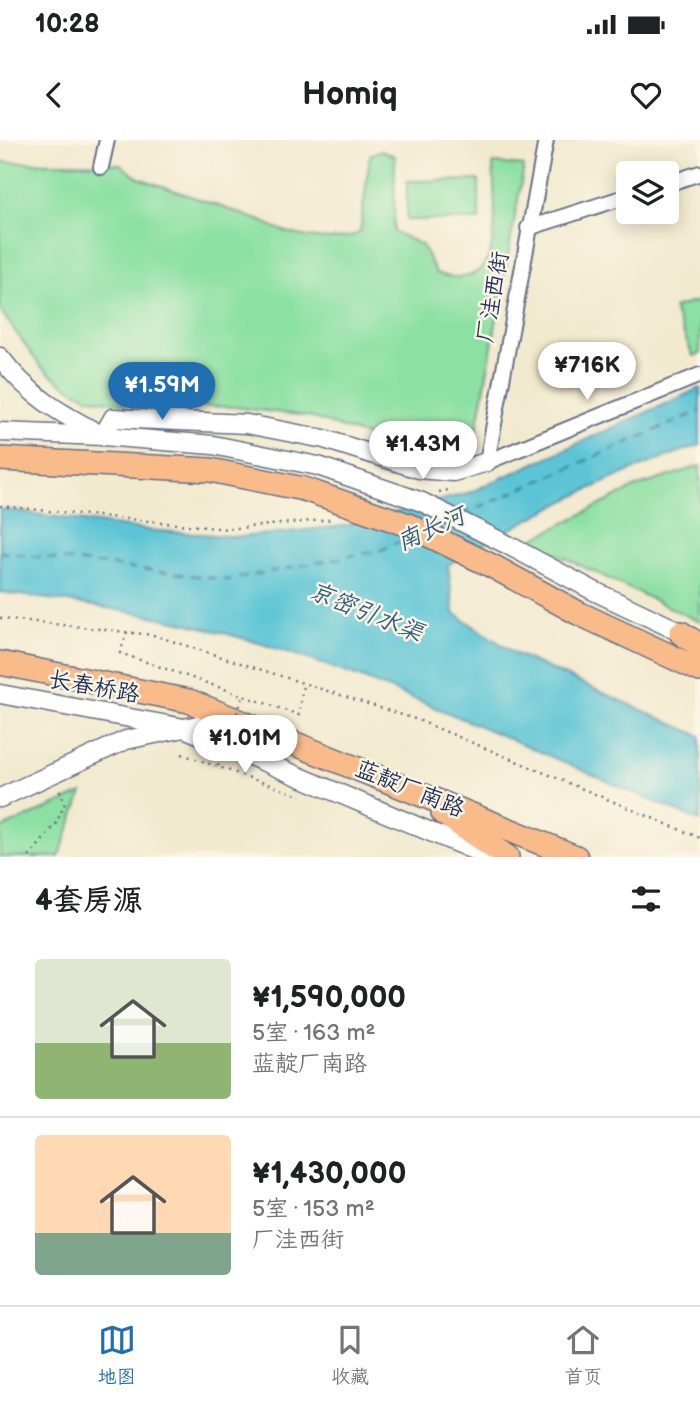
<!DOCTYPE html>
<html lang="zh">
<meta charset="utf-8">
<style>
:root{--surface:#fff;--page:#f2f2f2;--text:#202124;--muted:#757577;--line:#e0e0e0;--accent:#1f6fb2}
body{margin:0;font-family:"Balsamiq Sans","LXGW WenKai TC",sans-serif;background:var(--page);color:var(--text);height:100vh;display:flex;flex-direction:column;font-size:26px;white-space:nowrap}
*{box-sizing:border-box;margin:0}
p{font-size:23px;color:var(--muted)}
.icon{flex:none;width:38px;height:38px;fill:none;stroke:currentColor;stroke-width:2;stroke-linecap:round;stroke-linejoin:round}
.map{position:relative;height:717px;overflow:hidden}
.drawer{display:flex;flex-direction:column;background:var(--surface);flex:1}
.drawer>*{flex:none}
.tools{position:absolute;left:616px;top:21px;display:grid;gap:14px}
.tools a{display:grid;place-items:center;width:63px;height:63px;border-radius:7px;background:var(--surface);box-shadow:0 4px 18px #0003;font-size:35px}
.price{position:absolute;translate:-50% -60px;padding:0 16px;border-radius:24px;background:#fff;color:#222;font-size:23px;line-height:46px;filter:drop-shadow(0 2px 4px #0008)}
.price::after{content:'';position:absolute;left:50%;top:42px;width:21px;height:16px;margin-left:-10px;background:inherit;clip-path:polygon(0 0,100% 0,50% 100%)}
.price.current{background:var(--accent);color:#fff}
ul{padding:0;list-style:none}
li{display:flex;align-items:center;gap:21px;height:175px;padding:0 35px}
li+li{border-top:2px solid var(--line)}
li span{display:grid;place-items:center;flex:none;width:196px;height:140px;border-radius:7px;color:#555}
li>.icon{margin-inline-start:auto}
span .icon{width:84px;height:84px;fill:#fffc;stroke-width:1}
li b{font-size:30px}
h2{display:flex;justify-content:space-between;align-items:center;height:84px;padding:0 35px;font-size:30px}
.status{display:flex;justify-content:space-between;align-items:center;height:49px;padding:0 35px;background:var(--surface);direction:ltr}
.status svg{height:19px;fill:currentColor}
header{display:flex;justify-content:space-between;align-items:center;height:91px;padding:0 35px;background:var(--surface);font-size:32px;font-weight:800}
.tab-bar{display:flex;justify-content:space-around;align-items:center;height:98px;border-top:2px solid var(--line);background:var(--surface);font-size:19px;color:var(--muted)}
.tab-bar a{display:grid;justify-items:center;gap:4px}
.tab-bar .current{color:var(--accent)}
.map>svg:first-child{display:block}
.green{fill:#8be0a3;stroke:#538880;stroke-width:2}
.water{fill:#5bc5d5;stroke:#3b7a9a;stroke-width:2}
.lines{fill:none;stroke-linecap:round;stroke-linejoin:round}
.ferry{stroke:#2e5c82;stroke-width:2;stroke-dasharray:9 7;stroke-linecap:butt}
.minor-casing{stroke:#667086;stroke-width:18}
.tertiary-casing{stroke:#667086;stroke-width:21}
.trunk-casing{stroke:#667086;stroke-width:26}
.path{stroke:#667086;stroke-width:2.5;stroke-dasharray:2 5;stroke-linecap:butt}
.minor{stroke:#fff;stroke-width:14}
.tertiary{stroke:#fff;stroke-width:18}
.trunk{stroke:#fabb8b;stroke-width:23}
.tertiary-bridge-casing{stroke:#667086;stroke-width:21;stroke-linecap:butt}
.trunk-bridge-casing{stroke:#667086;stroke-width:26;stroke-linecap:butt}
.path-bridge{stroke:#667086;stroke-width:2.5;stroke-dasharray:2 5;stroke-linecap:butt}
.tertiary-bridge{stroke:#fff;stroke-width:18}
.trunk-bridge{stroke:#fabb8b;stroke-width:23}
.labels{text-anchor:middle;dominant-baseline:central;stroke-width:5;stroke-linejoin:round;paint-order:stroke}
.street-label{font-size:23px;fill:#1b2f5e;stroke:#fcf5e5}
.water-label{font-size:24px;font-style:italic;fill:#2e5c82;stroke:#fcf5e5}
</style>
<div class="status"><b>10:28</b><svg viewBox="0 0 49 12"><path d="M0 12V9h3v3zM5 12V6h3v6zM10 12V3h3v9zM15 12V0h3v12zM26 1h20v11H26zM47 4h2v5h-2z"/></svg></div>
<header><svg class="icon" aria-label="back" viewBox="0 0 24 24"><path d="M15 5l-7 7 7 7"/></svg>Homiq<svg class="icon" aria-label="heart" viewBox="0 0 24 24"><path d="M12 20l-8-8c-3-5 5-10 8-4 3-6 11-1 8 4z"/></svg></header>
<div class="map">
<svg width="700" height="717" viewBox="0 0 700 717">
<rect width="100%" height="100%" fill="#fcf5e5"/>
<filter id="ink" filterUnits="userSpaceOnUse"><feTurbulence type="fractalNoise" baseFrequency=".0143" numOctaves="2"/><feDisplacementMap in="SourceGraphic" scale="14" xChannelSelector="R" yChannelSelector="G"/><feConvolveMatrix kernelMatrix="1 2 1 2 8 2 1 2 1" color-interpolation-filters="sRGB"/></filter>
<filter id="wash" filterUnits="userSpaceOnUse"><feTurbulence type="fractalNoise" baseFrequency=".00686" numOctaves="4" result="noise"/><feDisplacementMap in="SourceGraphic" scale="28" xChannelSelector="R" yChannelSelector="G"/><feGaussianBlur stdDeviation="1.57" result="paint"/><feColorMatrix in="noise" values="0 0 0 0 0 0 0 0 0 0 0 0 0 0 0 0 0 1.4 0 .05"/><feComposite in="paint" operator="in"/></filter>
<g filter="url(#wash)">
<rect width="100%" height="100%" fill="#f2eacf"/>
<!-- green -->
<g class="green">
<path d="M381,10L395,16L394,92L422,105L436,133C509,158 494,68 493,23L524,26L477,290L467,308L448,314H420L307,276L234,267L124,264L87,257L60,242L41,227L0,170V22L119,24L139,38L264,82C288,96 336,106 360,92L370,15Z"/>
<polygon points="479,40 479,80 407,80 407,41"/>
<polygon points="700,160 700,214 693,216 673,168"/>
<polygon points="700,326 700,482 529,401 636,347"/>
<polygon points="82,653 59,717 0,717 0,689"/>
</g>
<!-- water -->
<path class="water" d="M700,248V305C611,334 528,377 448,425L454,473L516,514L700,596V681C536,613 361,525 189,484C127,470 63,461 0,452V369L147,390L241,397L344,386L471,352Z"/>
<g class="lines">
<!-- ferry -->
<g class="ferry">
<polyline points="463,374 700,271"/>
<polyline points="435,387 446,382"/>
<polyline points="0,412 229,440 381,410 410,397"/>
</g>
</g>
</g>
<g filter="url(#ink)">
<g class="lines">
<!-- minor casing -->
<g class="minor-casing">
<g id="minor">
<polyline points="101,27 107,0"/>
<polyline points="667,44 700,33"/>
<polyline points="528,88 628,56"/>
<polyline points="487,322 546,0"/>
<polyline points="487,322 700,235"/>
</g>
</g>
<!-- tertiary casing -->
<g class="tertiary-casing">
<g id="tertiary">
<path d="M0,217C29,256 60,273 103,296L113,278L247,284L324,299L419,329L453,332L487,322"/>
<polyline points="0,292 103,296 213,305 318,326"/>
<polyline points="508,405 594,451 693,498"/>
<polyline points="0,554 184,588 490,717"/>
<polyline points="0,658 126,600 232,578"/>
</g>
</g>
<!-- trunk casing -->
<g class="trunk-casing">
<g id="trunk">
<polyline points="0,319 210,330 304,349"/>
<polyline points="494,427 578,473 700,530"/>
<polyline points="681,493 700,506"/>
<polyline points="0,523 189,561 576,717"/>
<polyline points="443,673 507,717"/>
</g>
</g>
<!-- path -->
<g class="path">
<polyline points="439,352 453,349"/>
<polyline points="0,366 227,389 334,379"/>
<polyline points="0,478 153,495 418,580 700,698"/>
<polyline points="127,492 120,513 299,575 303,544"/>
<polyline points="182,614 301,656"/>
<polyline points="29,717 56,684 65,663 59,649"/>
</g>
<!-- minor -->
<use href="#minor" class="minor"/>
<!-- tertiary -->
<use href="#tertiary" class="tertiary"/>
<!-- trunk -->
<use href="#trunk" class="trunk"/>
<!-- tertiary-bridge casing -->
<g class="tertiary-bridge-casing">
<polyline id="tertiary-bridge" points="318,326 422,362 508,405"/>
</g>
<!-- trunk-bridge casing -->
<g class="trunk-bridge-casing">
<polyline id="trunk-bridge" points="304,349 408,385 494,427"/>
</g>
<!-- path-bridge -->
<polyline class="path-bridge" points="218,626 244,554"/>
<!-- tertiary-bridge -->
<use href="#tertiary-bridge" class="tertiary-bridge"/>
<!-- trunk-bridge -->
<use href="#trunk-bridge" class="trunk-bridge"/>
</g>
</g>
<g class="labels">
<!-- street labels -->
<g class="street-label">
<text transform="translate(493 157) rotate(-80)">厂洼西街</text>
<text transform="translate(94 547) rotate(10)">长春桥路</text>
<text transform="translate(410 649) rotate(22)">蓝靛厂南路</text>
</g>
<!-- water labels -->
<g class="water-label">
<text transform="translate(431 389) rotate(-24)">南长河</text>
<text transform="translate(366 472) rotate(22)">京密引水渠</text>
</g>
</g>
</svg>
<div class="tools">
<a><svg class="icon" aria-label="layers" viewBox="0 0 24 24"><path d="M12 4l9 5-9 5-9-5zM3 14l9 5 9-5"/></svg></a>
</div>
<b class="price" style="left:587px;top:262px">¥716K</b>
<b class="price current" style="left:162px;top:282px">¥1.59M</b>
<b class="price" style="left:423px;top:341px">¥1.43M</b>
<b class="price" style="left:245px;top:635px">¥1.01M</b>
</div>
<section class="drawer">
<h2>4套房源<svg class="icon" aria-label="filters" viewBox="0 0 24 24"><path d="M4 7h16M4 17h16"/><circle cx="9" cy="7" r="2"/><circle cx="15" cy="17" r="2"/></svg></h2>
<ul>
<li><span style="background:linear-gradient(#dfe7d0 60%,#8fb573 0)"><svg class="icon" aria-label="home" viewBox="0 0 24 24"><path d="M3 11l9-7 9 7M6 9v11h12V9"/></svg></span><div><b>¥1,590,000</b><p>5室 · 163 m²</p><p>蓝靛厂南路</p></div></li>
<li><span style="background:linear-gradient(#ffd9b3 70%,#7fa58c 0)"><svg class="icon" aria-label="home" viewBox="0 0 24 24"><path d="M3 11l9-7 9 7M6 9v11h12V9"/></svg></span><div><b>¥1,430,000</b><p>5室 · 153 m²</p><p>厂洼西街</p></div></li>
</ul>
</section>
<nav class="tab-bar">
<a class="current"><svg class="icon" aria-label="map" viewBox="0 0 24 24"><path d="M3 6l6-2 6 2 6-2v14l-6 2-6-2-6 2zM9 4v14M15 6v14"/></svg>地图</a>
<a><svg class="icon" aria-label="saved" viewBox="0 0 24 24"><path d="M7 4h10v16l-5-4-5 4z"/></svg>收藏</a>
<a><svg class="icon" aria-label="home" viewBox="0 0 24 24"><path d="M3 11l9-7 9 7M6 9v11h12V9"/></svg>首页</a>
</nav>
